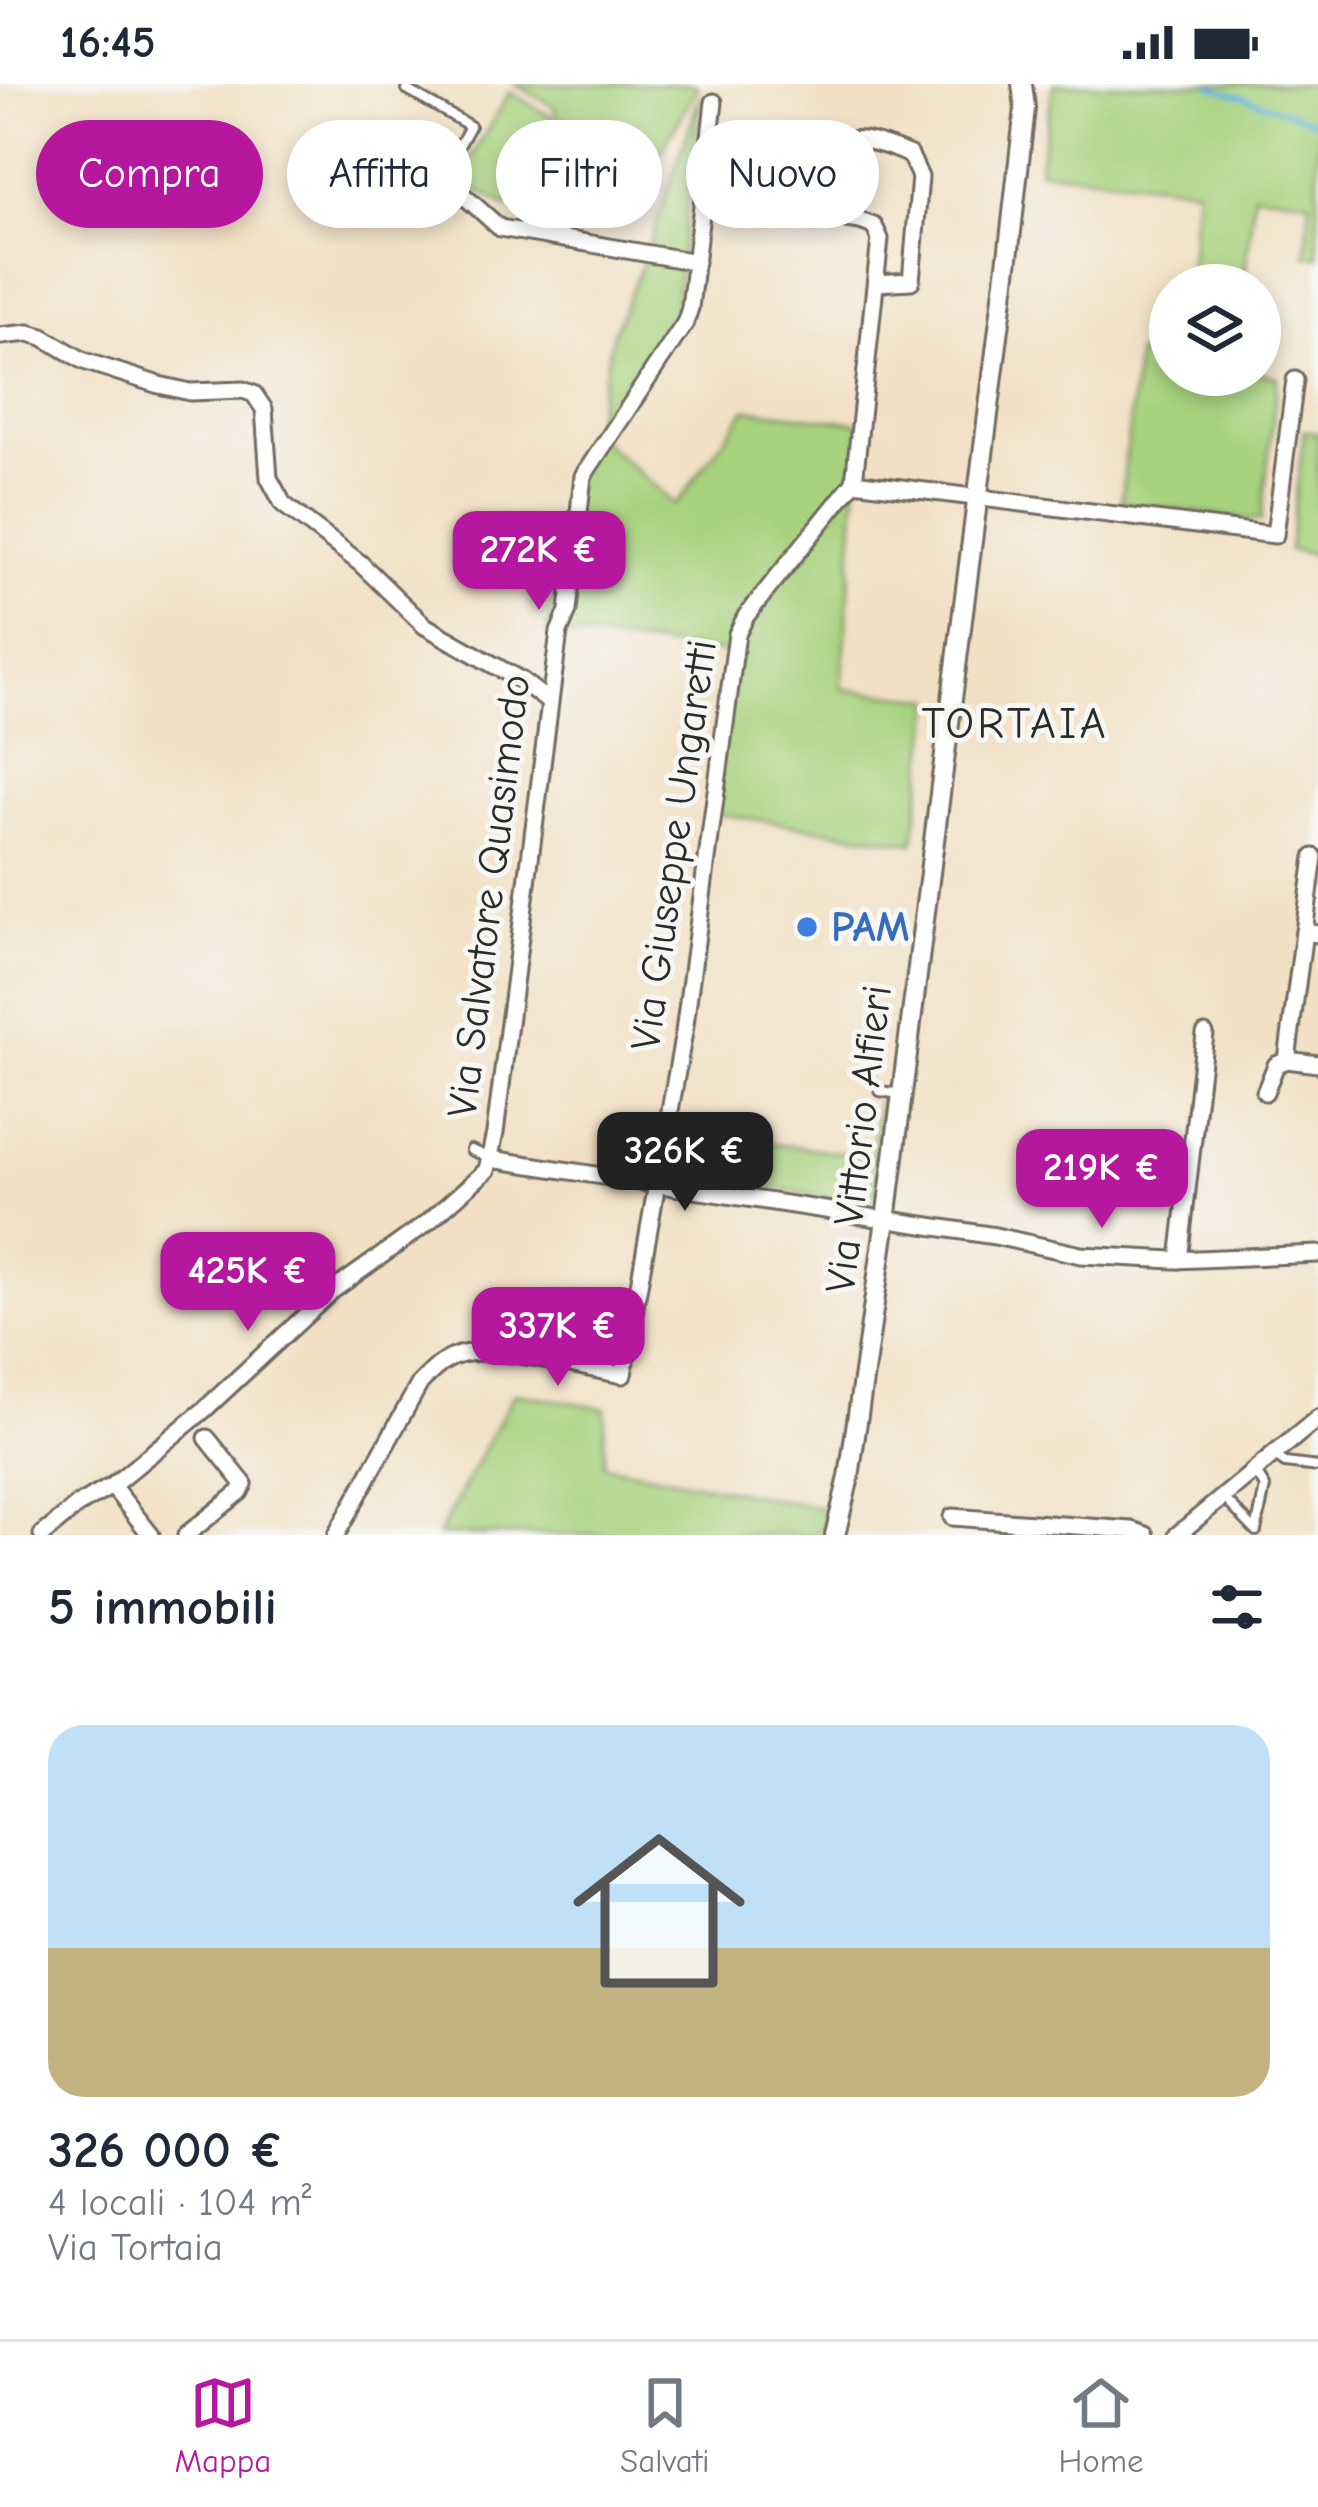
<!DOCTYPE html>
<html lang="it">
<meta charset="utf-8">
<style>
:root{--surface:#fff;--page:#f6f6f7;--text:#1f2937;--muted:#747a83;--line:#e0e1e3;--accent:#b5179e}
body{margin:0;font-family:"Comic Neue",sans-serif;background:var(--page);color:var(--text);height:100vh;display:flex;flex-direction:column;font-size:45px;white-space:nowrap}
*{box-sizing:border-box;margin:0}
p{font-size:39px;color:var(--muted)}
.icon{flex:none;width:66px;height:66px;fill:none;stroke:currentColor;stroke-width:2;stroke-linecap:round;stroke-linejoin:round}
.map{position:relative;height:1451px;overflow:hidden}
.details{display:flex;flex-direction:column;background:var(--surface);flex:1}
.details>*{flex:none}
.hud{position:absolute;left:36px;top:36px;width:1248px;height:108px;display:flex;gap:24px}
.buttons{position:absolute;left:1149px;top:180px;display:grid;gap:24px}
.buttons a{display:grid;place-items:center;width:132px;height:132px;border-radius:50%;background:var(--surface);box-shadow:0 6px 18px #0003;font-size:60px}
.price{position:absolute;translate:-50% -102px;padding:0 27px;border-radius:24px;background:var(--accent);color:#fff;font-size:39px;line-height:78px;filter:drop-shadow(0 3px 6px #0008)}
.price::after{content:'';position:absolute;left:50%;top:72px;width:36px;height:27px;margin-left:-18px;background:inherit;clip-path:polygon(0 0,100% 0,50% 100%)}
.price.current{background:#222;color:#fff}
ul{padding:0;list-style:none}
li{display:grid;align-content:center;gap:24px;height:636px;padding:0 48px}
li span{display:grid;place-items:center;height:372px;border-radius:36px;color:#555}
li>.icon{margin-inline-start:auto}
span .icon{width:216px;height:216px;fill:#fffc;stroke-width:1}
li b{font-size:51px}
h2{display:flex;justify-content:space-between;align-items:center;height:144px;padding:0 48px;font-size:51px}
.tag{padding:0 42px;border-radius:54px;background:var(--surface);box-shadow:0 6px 18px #0003;font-size:42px;line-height:108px}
.tag.current{background:var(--accent);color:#fff}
.status{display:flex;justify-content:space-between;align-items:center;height:84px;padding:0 60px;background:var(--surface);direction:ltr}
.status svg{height:33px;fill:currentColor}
.tabs{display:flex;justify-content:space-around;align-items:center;height:168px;border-top:3px solid var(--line);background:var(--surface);font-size:33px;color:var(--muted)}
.tabs a{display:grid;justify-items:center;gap:6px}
.tabs .current{color:var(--accent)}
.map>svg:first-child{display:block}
.green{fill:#a8d27e;stroke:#6a7e54;stroke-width:3}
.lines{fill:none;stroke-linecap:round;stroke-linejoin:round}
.stream{stroke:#5eb2da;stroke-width:4.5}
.service-casing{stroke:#716a61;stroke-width:14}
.minor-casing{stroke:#716a61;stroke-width:21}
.tertiary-casing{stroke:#716a61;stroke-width:24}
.service{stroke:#fff;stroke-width:8}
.minor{stroke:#fff;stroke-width:15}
.tertiary{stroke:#fff;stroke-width:18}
.shop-dot{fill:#3f7fe0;stroke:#f6f6f2;stroke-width:4.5}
.labels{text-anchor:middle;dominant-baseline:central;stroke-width:10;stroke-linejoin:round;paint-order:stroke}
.street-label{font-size:42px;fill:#2b2b2b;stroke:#f6f6f2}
.shop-label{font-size:42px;font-weight:bold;fill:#366cbe;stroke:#f6f6f2;text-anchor:start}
.neighbourhood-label{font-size:45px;letter-spacing:3px;fill:#2b2b2b;stroke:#f6f6f2}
</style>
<div class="status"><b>16:45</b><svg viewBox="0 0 49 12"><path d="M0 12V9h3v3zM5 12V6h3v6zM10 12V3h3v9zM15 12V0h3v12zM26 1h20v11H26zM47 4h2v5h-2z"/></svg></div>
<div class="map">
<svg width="1318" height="1451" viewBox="0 0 1318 1451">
<rect width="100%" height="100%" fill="#f6f6f2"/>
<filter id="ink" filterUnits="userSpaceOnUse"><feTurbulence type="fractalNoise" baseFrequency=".00833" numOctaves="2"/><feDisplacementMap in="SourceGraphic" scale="24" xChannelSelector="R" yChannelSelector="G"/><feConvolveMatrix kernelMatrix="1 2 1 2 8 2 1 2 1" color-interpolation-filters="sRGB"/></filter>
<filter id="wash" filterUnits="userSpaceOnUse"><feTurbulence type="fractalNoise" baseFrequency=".004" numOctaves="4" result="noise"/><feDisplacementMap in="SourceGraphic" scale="48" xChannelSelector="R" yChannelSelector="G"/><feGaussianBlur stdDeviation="2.7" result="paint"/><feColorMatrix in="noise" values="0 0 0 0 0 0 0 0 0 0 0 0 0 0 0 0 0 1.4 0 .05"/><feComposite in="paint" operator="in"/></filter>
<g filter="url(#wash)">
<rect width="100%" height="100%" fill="#f2e0c5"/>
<!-- green -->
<g class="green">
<polygon points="515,0 692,0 698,3 648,91 599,63 602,57 554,29 556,24"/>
<polygon points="1054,0 1318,0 1318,173 1306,171 1310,116 1254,109 1244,201 1188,201 1197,104 1038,86"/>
<polygon points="509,8 557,36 507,123 459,95"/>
<polygon points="701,9 674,230 592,348 676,421 746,325 861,339 842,605 933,615 914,759 712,729 733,569 547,550 568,383 592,348 613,249 644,176"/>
<polygon points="1137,269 1170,272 1170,291 1260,289 1278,293 1261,437 1121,418"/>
<polygon points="1304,347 1318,349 1318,471 1289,466"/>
<polygon points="879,1014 888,1015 876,1109 864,1120 753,1100 692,1094 677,1080 683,1048 872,1072"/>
<polygon points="514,1309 605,1324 604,1381 831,1426 817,1451 438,1451"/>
</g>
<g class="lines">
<!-- stream -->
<polyline class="stream" points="1210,2 1318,38"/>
</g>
</g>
<g filter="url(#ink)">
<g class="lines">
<!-- service casing -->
<g class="service-casing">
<g id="service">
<polyline points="407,6 470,42 439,99 449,106"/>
<polyline points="880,1007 900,1010"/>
<polyline points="471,1066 490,1074"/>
<polyline points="1274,1371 1285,1379 1318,1383"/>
<polyline points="1255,1387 1265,1403 1256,1447"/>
<polyline points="1224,1414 1255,1446"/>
</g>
</g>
<!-- minor casing -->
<g class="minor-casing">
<g id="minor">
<polyline points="450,107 462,110 500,144 696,178"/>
<polyline points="705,114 860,137 874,142 880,155 854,398"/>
<path d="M806,128C819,54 838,40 910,71L920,93L911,197L876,199"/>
<polyline points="0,252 29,249 43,253 84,277 159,301 190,308 243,306 254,310 264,325 269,394 283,420 360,479 425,542 522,597 549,618"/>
<polyline points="1304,848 1314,773"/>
<polyline points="1318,850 1304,848 1287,976 1318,980"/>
<polyline points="1265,1008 1276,981 1287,976"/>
<polyline points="491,1075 995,1152 1081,1171 1174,1176 1318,1170"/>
<polyline points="1179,1176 1205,950"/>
<polyline points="112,1402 151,1451"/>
<polyline points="952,1433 1132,1446 1146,1451"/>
<polyline points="42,1451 78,1421 112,1402 204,1326 332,1207 427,1139 487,1086 495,1049 559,548 568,527 583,392 685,239 690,224 714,18"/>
<polyline points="186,1451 240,1408 244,1400 207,1354"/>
<path d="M336,1451L420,1299C432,1287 442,1276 459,1271C493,1260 584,1284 623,1291L684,948L737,550L746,532L854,398L1275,451L1295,296"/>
<polyline points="1177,1451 1318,1334"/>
</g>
</g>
<!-- tertiary casing -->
<g class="tertiary-casing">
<polyline id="tertiary" points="835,1451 849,1393 886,1136 1009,165 1025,24 1022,0"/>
</g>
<!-- service -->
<use href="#service" class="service"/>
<!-- minor -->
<use href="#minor" class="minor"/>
<!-- tertiary -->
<use href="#tertiary" class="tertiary"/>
</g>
</g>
<!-- markers -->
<circle class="shop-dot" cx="807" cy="843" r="12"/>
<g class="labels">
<!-- street labels -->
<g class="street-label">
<text transform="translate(674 761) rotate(-82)">Via Giuseppe Ungaretti</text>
<text transform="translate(489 812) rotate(-83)">Via Salvatore Quasimodo</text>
<text transform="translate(859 1055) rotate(-83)">Via Vittorio Alfieri</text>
</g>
<!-- shop labels -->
<g class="shop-label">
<text x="831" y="843">PAM</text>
</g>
<!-- neighbourhood labels -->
<g class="neighbourhood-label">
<text x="1015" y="639">TORTAIA</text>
</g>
</g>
</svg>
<div class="buttons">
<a><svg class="icon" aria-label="layers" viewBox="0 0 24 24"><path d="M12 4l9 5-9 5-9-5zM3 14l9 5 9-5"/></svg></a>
</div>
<b class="price" style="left:539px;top:529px">272K €</b>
<b class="price current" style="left:685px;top:1130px">326K €</b>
<b class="price" style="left:1102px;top:1147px">219K €</b>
<b class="price" style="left:248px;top:1250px">425K €</b>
<b class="price" style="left:558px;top:1305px">337K €</b>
<div class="hud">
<a class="tag current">Compra</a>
<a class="tag">Affitta</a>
<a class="tag">Filtri</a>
<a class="tag">Nuovo</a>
</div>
</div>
<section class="details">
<h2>5 immobili<svg class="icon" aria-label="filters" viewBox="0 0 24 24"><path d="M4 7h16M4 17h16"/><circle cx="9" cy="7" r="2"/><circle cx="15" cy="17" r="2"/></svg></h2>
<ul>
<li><span style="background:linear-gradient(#bfe0f5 60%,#c2b280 0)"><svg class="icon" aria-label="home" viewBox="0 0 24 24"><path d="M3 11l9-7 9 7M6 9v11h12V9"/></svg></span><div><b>326 000 €</b><p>4 locali · 104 m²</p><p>Via Tortaia</p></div></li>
</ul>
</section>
<nav class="tabs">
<a class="current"><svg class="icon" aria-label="map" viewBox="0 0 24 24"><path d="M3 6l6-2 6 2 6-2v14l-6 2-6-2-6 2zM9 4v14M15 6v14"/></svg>Mappa</a>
<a><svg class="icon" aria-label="saved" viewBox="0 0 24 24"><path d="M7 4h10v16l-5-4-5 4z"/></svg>Salvati</a>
<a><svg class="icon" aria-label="home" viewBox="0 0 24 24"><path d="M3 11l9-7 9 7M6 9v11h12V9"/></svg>Home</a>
</nav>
